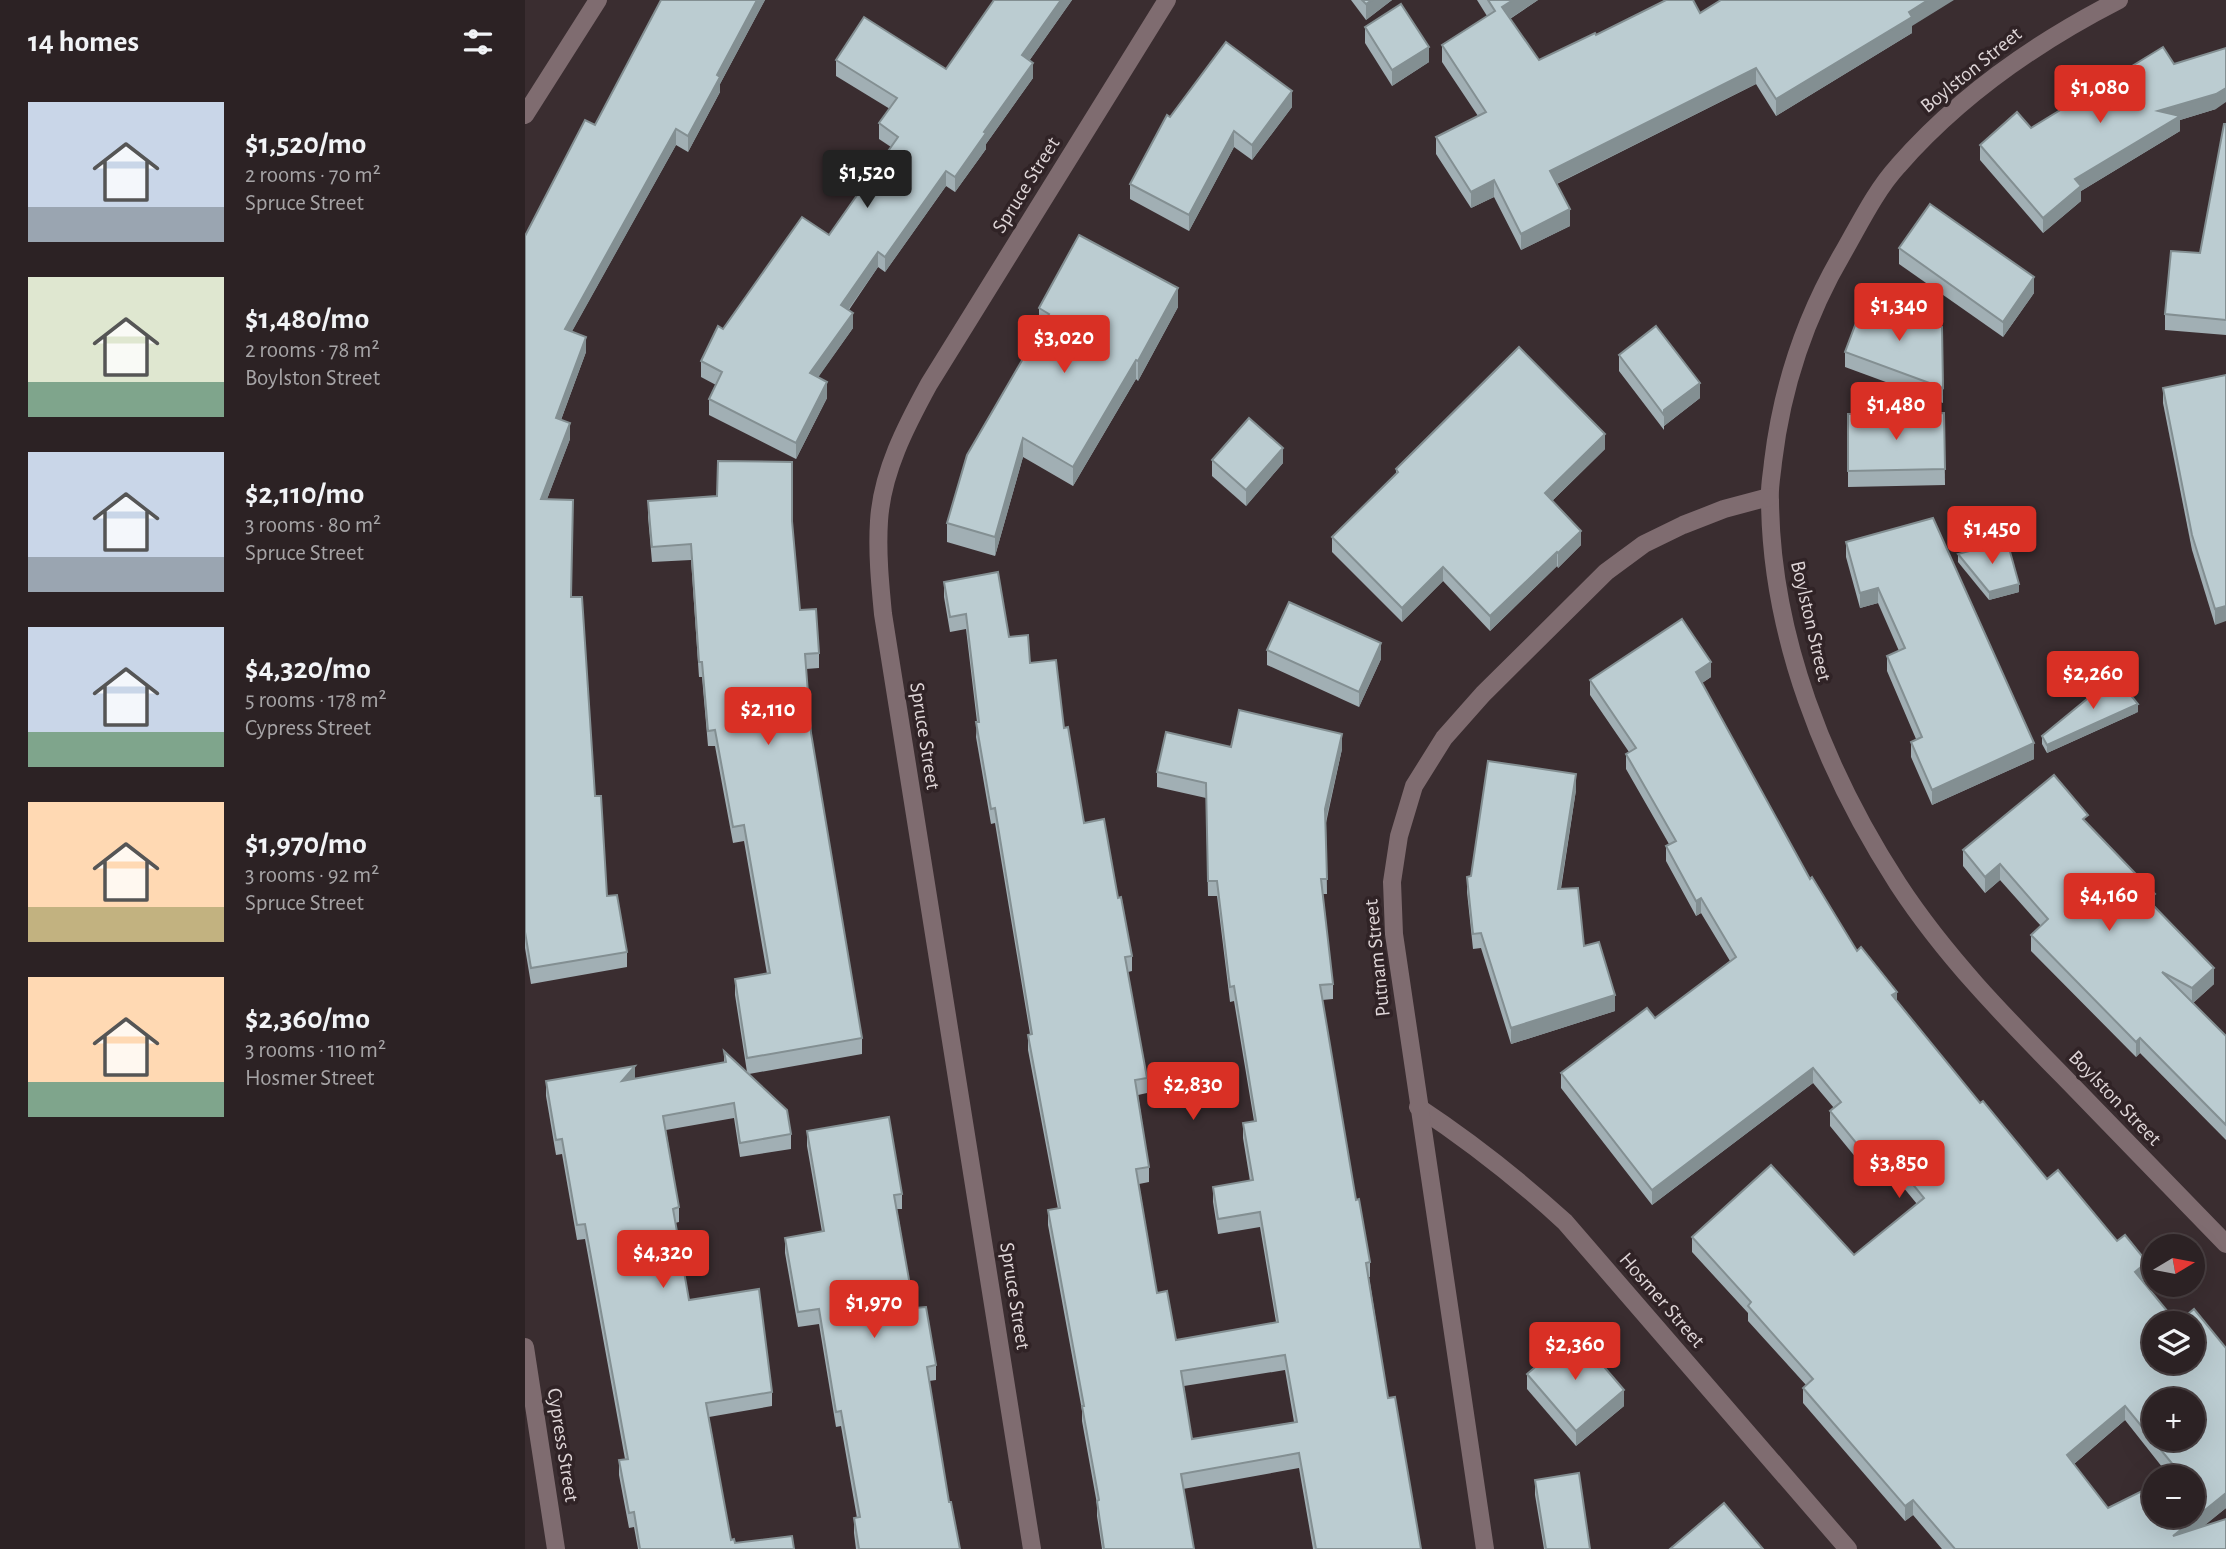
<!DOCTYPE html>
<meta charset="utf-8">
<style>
:root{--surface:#2c2224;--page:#342a2c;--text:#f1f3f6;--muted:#a6a4a6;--line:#483f41;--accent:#d93025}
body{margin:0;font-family:"Alegreya Sans",sans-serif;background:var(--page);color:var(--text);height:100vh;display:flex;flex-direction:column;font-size:26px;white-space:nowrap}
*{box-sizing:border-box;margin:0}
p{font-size:23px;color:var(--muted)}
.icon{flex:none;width:38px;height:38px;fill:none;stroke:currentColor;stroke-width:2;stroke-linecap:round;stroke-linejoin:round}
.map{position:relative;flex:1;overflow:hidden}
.sheet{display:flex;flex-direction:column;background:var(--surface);width:525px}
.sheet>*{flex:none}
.needle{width:46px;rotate:80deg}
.controls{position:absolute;left:1617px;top:1234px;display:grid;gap:14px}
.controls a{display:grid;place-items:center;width:63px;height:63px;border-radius:50%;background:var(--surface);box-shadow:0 7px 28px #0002,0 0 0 2px var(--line);font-size:35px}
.price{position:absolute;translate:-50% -60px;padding:0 16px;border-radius:7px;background:var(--accent);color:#fff;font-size:23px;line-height:46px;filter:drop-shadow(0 2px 4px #0008)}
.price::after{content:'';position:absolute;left:50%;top:42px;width:21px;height:16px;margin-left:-10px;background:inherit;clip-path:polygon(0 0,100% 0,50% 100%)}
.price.current{background:#222;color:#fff}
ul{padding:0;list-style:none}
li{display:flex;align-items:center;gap:21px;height:175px;padding:0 28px}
li span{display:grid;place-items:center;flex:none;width:196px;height:140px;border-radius:0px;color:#555}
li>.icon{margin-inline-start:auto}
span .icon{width:84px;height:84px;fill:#fffc;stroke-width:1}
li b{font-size:30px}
h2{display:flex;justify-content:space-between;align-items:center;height:84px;padding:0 28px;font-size:30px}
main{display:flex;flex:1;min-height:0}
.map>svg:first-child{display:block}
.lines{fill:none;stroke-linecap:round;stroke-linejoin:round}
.minor{stroke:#7f6c70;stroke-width:18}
.wall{fill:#a1afb4;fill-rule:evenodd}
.shaded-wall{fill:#838f92}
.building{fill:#bbccd1;stroke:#838f92;stroke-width:2;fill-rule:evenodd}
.labels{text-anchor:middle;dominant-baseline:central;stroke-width:7;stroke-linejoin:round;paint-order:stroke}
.street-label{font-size:21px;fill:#ded5d7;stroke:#302326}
</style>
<main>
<section class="sheet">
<h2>14 homes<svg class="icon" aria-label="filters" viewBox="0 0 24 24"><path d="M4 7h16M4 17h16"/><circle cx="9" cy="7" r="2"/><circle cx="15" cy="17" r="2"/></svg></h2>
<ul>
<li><span style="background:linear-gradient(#c9d6e8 75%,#9aa5b1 0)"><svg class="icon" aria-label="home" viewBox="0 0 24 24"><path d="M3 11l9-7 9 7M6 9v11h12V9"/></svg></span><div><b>$1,520/mo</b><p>2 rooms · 70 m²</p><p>Spruce Street</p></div></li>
<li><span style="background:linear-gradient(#dfe7d0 75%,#7fa58c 0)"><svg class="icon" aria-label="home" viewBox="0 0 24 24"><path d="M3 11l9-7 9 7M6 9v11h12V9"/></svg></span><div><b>$1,480/mo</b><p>2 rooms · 78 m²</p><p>Boylston Street</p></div></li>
<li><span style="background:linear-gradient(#c9d6e8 75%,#9aa5b1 0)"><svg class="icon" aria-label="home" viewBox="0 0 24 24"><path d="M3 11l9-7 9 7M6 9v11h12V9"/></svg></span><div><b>$2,110/mo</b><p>3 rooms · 80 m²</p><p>Spruce Street</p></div></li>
<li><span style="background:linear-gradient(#c9d6e8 75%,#7fa58c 0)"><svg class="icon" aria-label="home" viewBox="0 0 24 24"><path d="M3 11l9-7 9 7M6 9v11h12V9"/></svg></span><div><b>$4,320/mo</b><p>5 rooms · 178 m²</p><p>Cypress Street</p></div></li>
<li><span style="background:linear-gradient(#ffd9b3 75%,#c2b280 0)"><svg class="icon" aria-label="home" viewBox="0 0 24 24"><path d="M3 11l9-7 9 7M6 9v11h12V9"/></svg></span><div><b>$1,970/mo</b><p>3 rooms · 92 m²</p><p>Spruce Street</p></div></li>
<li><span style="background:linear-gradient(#ffd9b3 75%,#7fa58c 0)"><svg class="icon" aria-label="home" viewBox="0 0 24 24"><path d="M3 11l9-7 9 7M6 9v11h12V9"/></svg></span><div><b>$2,360/mo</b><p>3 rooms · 110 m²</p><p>Hosmer Street</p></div></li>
</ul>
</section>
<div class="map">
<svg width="1701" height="1549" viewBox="0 0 1701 1549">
<rect width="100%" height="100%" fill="#3a2d30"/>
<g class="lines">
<!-- minor -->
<g class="minor">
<path d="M1594,0C1510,43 1435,95 1373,166C1351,190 1335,223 1319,251C1280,317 1257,386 1248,462C1247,474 1244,487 1245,500C1246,636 1300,771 1373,884C1420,956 1479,1016 1539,1077C1593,1133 1647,1188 1701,1244"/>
<polyline points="0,115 73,0"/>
<path d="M893,1107C946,1142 993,1179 1040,1222L1323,1549"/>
<polyline points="0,1347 31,1549"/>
<path d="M507,1549L358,614C355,583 352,552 354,521C357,472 381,426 404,384L642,0"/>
<polyline points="960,1549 869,934 867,882 874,836 889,786 919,738 958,694 1081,572 1119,544 1158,525 1199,509 1244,497"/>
</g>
</g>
<!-- wall -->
<g class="wall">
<polygon points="136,0 240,0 195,84 195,92 163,152 151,145 47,331 61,352 36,420 45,439 22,499 46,597 82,896 102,952 102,967 6,984 0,948 0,236 70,125"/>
<polygon points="469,0 547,0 504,61 508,78 461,144 461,149 430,192 421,186 360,272 353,267 324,310 328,328 293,377 302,398 271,459 184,415 184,399 191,385 176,377 176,361 304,235 366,147 354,139 354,123 365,109 311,76 311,60 421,69"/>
<polygon points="826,0 867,0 841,20"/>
<polygon points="952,0 1013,0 985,19 1014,60 1071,35 1175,13 1387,26 1387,33 1251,116 1231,84 1032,184 1045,226 996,250 969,197 946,208 911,154 911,137 953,116 917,62 917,45 962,16"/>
<polygon points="840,27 904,62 867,86 840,43"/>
<polygon points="1649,64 1691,109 1655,120 1655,131 1556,191 1556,201 1518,233 1455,160 1455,145 1506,128"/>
<polygon points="767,107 727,160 709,147 664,231 605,199 605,184 645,117"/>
<polygon points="1701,124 1701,335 1640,330 1640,314 1675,253"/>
<polygon points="1374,248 1509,293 1478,337 1374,264"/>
<polygon points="653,307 613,381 611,379 548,486 498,457 470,556 422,542 422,523 516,328 514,327 514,308"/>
<polygon points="1417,327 1418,403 1320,367 1320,352"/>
<polygon points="1094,355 1175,398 1139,426 1139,430 1094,371"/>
<polygon points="1701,375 1690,625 1667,550 1638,403 1638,388"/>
<polygon points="1419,413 1420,485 1323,487 1323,414"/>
<polygon points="1080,449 1027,501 1056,545 1033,568 1032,566 965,631 918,581 877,622 807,552 807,537 871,474 871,469"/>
<polygon points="687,460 758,463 721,506 687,476"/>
<polygon points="123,501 267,521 275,610 294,653 294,668 281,669 286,733 337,1038 337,1054 224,1074 266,1134 266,1149 215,1157 209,1118 141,1130 154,1207 154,1222 150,1223 164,1300 247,1392 247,1406 184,1417 206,1540 210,1543 269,1549 113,1549 109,1527 104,1528 94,1475 94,1460 100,1459 60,1239 52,1240 37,1154 31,1155 21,1096 21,1081 110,1079 199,1063 199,1051 222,1072 210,995 210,979 242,974 219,841 208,843 190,746 183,746 177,677 174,677 166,560 127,562 123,517"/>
<polygon points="1321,542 1509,759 1407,805 1386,757 1386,742 1391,739 1362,671 1362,656 1374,651 1353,603 1335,608 1321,557"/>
<polygon points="1433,554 1494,592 1464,600 1433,562"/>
<path d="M419,582L484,637L505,663L539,728L559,823L593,898L607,956V971L603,972L622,1078V1093L613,1095L624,1167V1182L614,1184L632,1293L651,1340L751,1322L735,1227L693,1234L688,1202V1187L725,1181L718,1138V1123L729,1121L709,1001L705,1002L692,896H683L681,798L632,787V772L706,747L817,749L801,823L802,894H798L808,984V999L797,1000L831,1200L845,1262V1277H844L863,1398L896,1549H788L774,1468L658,1489L669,1549H577L572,1516V1504L557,1421V1410L523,1225V1210L533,1209L503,1050V1035L505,1034L470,823L466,824L451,737L452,722L441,629L425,632L419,597ZM760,1370L769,1422L667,1439L659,1386Z"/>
<polygon points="742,650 856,659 834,707 742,665"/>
<path d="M1186,677L1177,683L1285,879L1332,951L1455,1103L1522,1179L1622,1277L1618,1281L1652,1323L1701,1348V1508L1678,1526L1701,1549H1417L1388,1515L1380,1521L1278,1403V1388L1281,1385L1223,1321V1313L1167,1252V1237L1329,1255L1392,1204L1355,1159L1341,1170L1305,1126V1111L1309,1108L1288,1083L1127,1205L1036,1088V1073L1130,1018L1205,961L1176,913L1171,916L1141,861V846L1144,844L1101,769V754L1104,752L1065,695V680ZM1600,1420L1645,1477L1583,1508L1549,1464Z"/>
<polygon points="1613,712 1522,753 1517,744 1517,736"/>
<polygon points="1051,790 1036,889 1059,946 1090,1011 986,1044 956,948 948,949 942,892 942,877 946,876"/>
<polygon points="1563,824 1630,906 1689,984 1668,1003 1701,1036 1701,1140 1615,1053 1611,1057 1506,951 1506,935 1516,926 1475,880 1460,893 1438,866 1438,850"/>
<polygon points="282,1131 377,1194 377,1209 372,1209 389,1308 411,1365 411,1380 404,1381 424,1502 435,1549 331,1549 329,1533 329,1518 332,1518 316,1426 311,1427 294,1324 273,1327 260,1253 260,1238 297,1232 282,1146"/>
<polygon points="1002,1374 1099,1406 1051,1446 1002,1389"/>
<polygon points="1010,1480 1065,1549 1019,1549 1010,1495"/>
</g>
<!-- shaded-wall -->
<g class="shaded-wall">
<polygon points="232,0 240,0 195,84 195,92 163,152 163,136 192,75"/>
<polygon points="536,0 547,0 497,71 497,55"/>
<polygon points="847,0 867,0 841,20 841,4"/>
<polygon points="988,0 1013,0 977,24 977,7"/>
<polygon points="1403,0 1429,0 1387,26 1387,33 1251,116 1251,99"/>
<polygon points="904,47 904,62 867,86 867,70"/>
<polygon points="508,63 508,78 461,144 461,149 430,192 430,177 459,132"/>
<polygon points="1231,68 1231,84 1025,187 1025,171"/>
<polygon points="1701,88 1701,102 1691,109 1655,120 1655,131 1556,191 1556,201 1518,233 1518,218 1550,179 1633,111"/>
<polygon points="767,91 767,107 727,160 727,145"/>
<polygon points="151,129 151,145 40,344 40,329"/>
<polygon points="709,131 709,147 664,231 664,215"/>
<polygon points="421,171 421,186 360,272 360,257"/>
<polygon points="969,180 969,197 946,208 946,192"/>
<polygon points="1045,209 1045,226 996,250 996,234"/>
<polygon points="353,252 353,267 316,320 316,305"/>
<polygon points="1509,277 1509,293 1478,337 1478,322"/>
<polygon points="653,288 653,307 613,381 613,361"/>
<polygon points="328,313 328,328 285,389 285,373"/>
<polygon points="61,337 61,352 31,433 31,418"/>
<polygon points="611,360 611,379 548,486 548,467"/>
<polygon points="302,382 302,398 271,459 271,443"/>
<polygon points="1175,383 1175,398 1139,426 1139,410"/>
<polygon points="45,423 45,439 16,515 16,499"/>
<polygon points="1080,434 1080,449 1020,508 1020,493"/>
<polygon points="498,438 498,457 470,556 470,537"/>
<polygon points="758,448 758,463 721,506 721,490"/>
<polygon points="1056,531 1056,545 1033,568 1033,553"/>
<polygon points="1032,552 1032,566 965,631 965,616"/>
<polygon points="918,567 918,581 877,622 877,608"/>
<polygon points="1494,584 1494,592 1464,600 1464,592"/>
<polygon points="1353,588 1353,603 1335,608 1335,593"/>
<polygon points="1701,606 1701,621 1690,625 1690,609"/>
<polygon points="856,643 856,659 834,707 834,692"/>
<polygon points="1186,662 1186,677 1171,687 1171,672"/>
<polygon points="1613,704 1613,712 1522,753 1522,745"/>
<polygon points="817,734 817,749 800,824 800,809"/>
<polygon points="1509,743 1509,759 1407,805 1407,790"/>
<polygon points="1051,774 1051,790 1033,905 1033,889"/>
<polygon points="1475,864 1475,880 1460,893 1460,877"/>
<polygon points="1630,894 1630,909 1623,900"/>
<polygon points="1176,898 1176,913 1171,916 1171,901"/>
<polygon points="1689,968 1689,984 1667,1004 1667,988"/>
<polygon points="1372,992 1372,1006 1367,995"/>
<polygon points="1090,995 1090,1011 986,1044 986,1028"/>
<polygon points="1615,1038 1615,1053 1611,1057 1611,1042"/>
<polygon points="110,1066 110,1081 97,1081"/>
<polygon points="1288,1068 1288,1083 1127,1205 1127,1190"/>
<polygon points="1355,1144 1355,1159 1341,1170 1341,1155"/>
<polygon points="1622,1262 1622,1277 1610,1287 1610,1272"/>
<polygon points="1099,1390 1099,1406 1051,1446 1051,1431"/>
<polygon points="1600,1406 1600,1420 1542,1470 1542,1455"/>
<polygon points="1701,1493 1701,1508 1651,1549 1648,1536"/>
<polygon points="1388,1500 1388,1515 1380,1521 1380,1506"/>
</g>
<!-- building -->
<g class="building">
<polygon points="136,0 232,0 192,75 195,77 163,136 151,129 40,329 61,337 31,418 45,423 16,499 48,500 46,597 57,597 70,796 76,796 82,896 92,895 102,952 6,968 0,932 0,236 60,120 70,125"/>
<polygon points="469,0 536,0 497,55 508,63 459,132 461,133 430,177 421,171 360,257 353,252 316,305 328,313 285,373 302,382 271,443 184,399 197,372 176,361 193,326 198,329 277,217 304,235 373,137 354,123 372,98 311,60 339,17 421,69"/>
<polygon points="837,0 847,0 841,4"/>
<polygon points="963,0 988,0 977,7 1014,60 1070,33 1071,35 1141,0 1168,0 1175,13 1196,0 1403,0 1384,12 1387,17 1251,99 1231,68 1025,171 1045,209 996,234 969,180 946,192 911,137 961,112 917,45 970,11"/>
<polygon points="876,4 904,47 867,70 840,27"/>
<polygon points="701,42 767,91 727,145 709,131 664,215 605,184 642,115 645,117"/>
<polygon points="1638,47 1649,64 1701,48 1701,88 1691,94 1633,111 1655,116 1550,179 1556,186 1518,218 1455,145 1492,112 1506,128"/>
<polygon points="1699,124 1701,124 1701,320 1640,314 1646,251 1675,253"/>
<polygon points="1405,204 1509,277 1478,322 1374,248"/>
<polygon points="554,235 653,288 613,361 611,360 548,467 498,438 470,537 422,523 442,455 524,314 514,308"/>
<polygon points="1340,299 1417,327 1418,388 1320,352"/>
<polygon points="1131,326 1175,383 1139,410 1139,415 1094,355"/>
<polygon points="994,347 1080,434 1020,493 1056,531 1033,553 1032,552 965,616 918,567 877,608 807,537 873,472 871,469"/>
<polygon points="1701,375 1701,606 1690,609 1667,535 1638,388"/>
<polygon points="1419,413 1420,469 1323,471 1323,414"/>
<polygon points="724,418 758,448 721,490 687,460"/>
<polygon points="193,461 267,462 267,521 275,610 291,609 294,653 280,654 286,733 337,1038 222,1058 210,979 245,973 219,825 208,827 190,730 183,731 177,662 174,662 166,544 127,547 123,501 192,496"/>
<polygon points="1408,518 1509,743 1407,790 1386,742 1397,737 1362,656 1380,648 1353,588 1335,593 1321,542"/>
<polygon points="1482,541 1494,584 1464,592 1433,554"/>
<path d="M473,572L484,637L503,635L505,663L531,660L539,728L543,727L559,823L579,819L593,898L596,897L607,956L600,957L622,1078L610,1080L624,1167L611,1169L632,1293L642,1291L651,1340L753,1322L735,1212L693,1219L688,1187L728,1180L718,1123L731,1121L709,986L705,987L692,881H683L681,783L632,772L641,732L706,747L714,710L817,734L800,809L802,879H796L808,984L795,985L831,1200L834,1199L845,1262L841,1263L863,1398L870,1397L896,1549H791L774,1453L656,1474L669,1549H579L572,1501L574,1500L557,1406H559L523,1210L535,1208L503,1035L507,1034L470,808L466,809L451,722H454L441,614L425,617L419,582ZM760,1355L772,1422L667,1439L656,1371Z"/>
<polygon points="764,602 856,643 834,692 742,650"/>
<path d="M1157,619L1186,662L1171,672L1285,879L1287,877L1332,951L1336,947L1372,992L1367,995L1455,1103L1458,1101L1522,1179L1533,1170L1592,1241L1600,1235L1622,1262L1610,1272L1652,1323L1669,1309L1701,1348V1493L1648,1536L1701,1519V1549H1430L1388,1500L1380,1506L1278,1388L1288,1379L1223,1306L1226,1302L1167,1237L1246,1165L1329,1255L1399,1198L1355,1144L1341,1155L1305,1111L1316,1102L1288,1068L1127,1190L1036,1073L1122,1008L1130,1018L1211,957L1176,898L1171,901L1141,846L1151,841L1101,754L1111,748L1065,680ZM1629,1323H1668V1362H1629ZM1629,1400H1668V1438H1629ZM1600,1406L1654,1472L1645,1477H1668V1516H1629V1485L1583,1508L1542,1455Z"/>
<polygon points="1590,676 1613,704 1522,745 1517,736"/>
<polygon points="963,761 1051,774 1033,889 1053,888 1059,946 1074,942 1090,995 986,1028 956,933 948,934 942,877 946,876"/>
<polygon points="1529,775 1563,815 1558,819 1630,894 1623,900 1689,968 1667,988 1637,972 1701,1036 1701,1125 1615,1038 1611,1042 1506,935 1523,919 1475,864 1460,877 1438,850"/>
<polygon points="199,1051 262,1110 266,1134 215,1143 209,1103 138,1116 154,1207 148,1209 164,1300 234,1289 247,1392 181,1403 206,1540 209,1539 210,1543 267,1536 269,1549 115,1549 109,1512 104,1513 94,1460 103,1459 60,1224 52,1225 37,1139 31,1140 21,1081 110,1066 97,1081 201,1062"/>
<polygon points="364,1117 377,1194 369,1195 389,1308 401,1307 411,1365 402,1367 424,1502 426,1502 435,1549 334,1549 329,1518 335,1517 316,1411 311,1412 294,1309 273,1312 260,1238 299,1231 282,1131"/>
<polygon points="1050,1333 1099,1390 1051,1431 1002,1374"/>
<polygon points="1054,1473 1065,1549 1021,1549 1010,1480"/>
<polygon points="1199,1503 1238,1549 1145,1549"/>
</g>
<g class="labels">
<!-- street labels -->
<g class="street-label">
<text transform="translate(1446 70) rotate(-39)">Boylston Street</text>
<text transform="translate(501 185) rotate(-58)">Spruce Street</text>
<text transform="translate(1286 621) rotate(77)">Boylston Street</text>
<text transform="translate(400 736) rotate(81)">Spruce Street</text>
<text transform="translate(852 958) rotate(-96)">Putnam Street</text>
<text transform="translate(1590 1098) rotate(46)">Boylston Street</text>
<text transform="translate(490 1296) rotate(81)">Spruce Street</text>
<text transform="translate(1137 1300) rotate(49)">Hosmer Street</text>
<text transform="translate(38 1445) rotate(81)">Cypress Street</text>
</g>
</g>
</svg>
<div class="controls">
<a><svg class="needle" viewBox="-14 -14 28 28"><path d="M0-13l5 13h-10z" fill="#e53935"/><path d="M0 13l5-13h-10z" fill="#a6a4a6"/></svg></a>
<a><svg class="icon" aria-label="layers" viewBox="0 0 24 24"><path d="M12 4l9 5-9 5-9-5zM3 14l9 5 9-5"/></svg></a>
<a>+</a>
<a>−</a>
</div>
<b class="price" style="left:1575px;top:125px">$1,080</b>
<b class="price current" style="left:342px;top:210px">$1,520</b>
<b class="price" style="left:1374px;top:343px">$1,340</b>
<b class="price" style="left:539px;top:375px">$3,020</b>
<b class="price" style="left:1371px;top:442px">$1,480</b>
<b class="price" style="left:1467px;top:566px">$1,450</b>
<b class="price" style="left:1568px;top:711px">$2,260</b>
<b class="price" style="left:243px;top:747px">$2,110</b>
<b class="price" style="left:1584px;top:933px">$4,160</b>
<b class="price" style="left:668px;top:1122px">$2,830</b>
<b class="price" style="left:1374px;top:1200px">$3,850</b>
<b class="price" style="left:138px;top:1290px">$4,320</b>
<b class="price" style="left:349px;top:1340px">$1,970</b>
<b class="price" style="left:1050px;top:1382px">$2,360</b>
</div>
</main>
